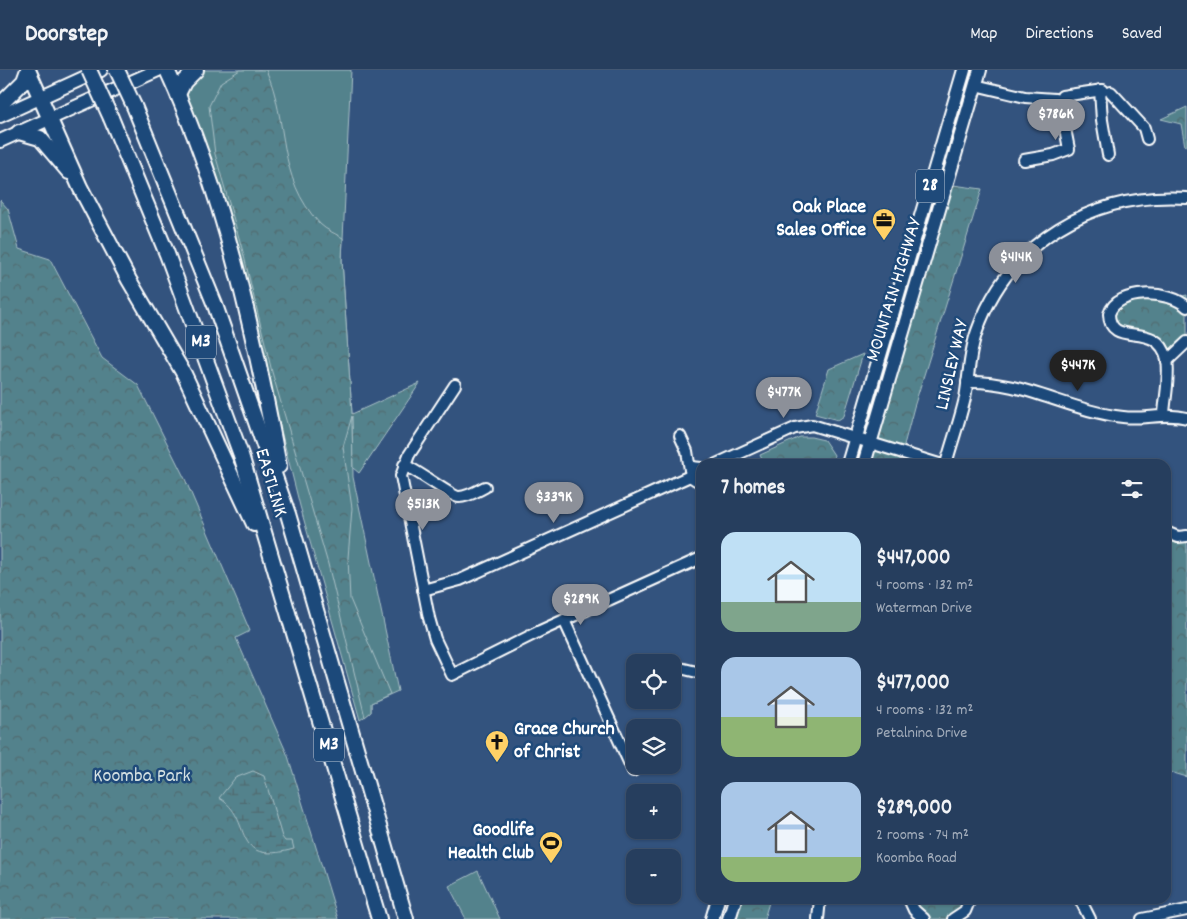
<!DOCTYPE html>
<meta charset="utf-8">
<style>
:root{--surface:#263e5e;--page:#2e4564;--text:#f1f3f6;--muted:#a4aebc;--line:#425773;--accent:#8c9099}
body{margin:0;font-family:Dekko,sans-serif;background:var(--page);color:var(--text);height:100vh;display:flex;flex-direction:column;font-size:19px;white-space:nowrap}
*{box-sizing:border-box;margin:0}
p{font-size:16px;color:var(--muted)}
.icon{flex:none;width:28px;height:28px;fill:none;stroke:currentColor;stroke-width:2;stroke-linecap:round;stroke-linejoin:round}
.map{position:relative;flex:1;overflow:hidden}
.drawer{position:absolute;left:696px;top:389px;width:475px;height:445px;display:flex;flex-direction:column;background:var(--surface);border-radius:15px;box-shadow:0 1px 4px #0004,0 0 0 1px var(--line)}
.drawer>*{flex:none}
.controls{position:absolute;left:626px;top:584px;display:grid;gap:10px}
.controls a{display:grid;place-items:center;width:55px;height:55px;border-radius:10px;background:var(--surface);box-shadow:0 1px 4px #0004,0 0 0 1px var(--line);font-size:25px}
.price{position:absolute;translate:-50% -42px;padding:0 11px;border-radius:18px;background:var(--accent);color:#fff;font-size:16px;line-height:32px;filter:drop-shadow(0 1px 2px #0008)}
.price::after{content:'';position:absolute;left:50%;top:30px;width:15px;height:11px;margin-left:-8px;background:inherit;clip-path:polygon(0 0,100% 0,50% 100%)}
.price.current{background:#222;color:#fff}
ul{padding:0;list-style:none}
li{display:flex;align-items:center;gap:15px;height:125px;padding:0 25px}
li span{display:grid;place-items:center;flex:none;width:140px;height:100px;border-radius:15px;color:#555}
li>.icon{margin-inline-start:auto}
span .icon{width:60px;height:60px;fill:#fffc;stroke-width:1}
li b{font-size:21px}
h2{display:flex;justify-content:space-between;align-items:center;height:60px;padding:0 25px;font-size:21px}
header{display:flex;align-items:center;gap:30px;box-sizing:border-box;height:70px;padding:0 25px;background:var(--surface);border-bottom:1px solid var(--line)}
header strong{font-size:24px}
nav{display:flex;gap:28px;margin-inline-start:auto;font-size:18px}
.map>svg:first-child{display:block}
.grass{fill:#53828c;stroke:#a9c0c6}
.forest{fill:url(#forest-crowns);stroke:#a9c0c6}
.wetland{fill:url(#wetland-marsh);stroke:#a9c0c6}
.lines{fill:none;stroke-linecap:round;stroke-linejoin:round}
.minor-casing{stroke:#fff;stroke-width:14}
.major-casing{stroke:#fff;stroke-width:16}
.highway-casing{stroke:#fff;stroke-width:18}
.minor{stroke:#1f4a7a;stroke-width:10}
.major{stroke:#1f4a7a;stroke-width:12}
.highway{stroke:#1f4a7a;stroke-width:14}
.highway-bridge-casing{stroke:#fff;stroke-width:18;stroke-linecap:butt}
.highway-bridge{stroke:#1f4a7a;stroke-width:14}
.labels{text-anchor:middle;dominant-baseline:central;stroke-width:5;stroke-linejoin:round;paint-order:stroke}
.shield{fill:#1f4a7a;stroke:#bcc9d7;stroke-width:1}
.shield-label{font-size:19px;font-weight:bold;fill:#fff}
.poi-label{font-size:20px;font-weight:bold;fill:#fff;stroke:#1f4a7a;text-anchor:end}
.street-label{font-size:20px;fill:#fff;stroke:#1f4a7a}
.park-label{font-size:20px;fill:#d4e0e2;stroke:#1f4a7a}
</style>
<header>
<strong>Doorstep</strong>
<nav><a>Map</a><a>Directions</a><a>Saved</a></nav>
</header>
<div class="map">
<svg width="1187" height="849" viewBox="0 0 1187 849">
<defs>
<pattern id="forest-crowns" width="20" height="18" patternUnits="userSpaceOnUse" patternTransform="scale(1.25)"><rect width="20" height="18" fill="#53828c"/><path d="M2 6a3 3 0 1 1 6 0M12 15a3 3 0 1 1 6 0" fill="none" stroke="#506a6f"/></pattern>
<pattern id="wetland-marsh" width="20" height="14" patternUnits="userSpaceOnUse" patternTransform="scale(1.25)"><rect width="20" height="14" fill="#53828c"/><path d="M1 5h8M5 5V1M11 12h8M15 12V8" fill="none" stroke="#506a6f"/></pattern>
</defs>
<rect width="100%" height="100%" fill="#33537e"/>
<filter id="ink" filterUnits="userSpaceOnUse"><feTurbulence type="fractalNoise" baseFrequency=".02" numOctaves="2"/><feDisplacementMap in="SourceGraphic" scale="10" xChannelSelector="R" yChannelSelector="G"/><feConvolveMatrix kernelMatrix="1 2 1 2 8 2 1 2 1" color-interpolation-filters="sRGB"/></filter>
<g filter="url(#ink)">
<!-- grass -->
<g class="grass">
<polygon points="202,0 351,0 342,190 352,344 353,407 398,621 371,633 371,642 360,650 300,436 229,154 184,25 187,15"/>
<polygon points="478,801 500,849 464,849 465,847 449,816"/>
</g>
<!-- forest -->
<g class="forest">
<path d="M240,0H266C290,53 275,106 320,154C326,160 336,164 343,168L342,190L352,344L420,313L359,403L353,398L352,346L343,377L352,438L348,488L350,529L390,624L371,633V642L365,647L328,494L272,302L243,182L215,84L209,36L221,12Z"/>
<polygon points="1187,37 1187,75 1185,76 1181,54 1161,49"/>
<polygon points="946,114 982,119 914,337 899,394 864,394"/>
<polygon points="0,130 8,139 19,179 50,189 102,288 138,315 185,409 250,561 236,568 288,686 338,849 0,849"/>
<polygon points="1187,225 1187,272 1166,287 1157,272 1123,264 1109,247 1125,229 1174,228"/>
<polygon points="863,284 844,346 838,350 815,344 829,299"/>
<polygon points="800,367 811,367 824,370 834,385 831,394 764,394 760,385"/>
<polygon points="1170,464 1187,466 1187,707 1167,701 1166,705 1166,479"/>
<polygon points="735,829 770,829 764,849 729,849"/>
<polygon points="909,829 970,829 953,849 924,849"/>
</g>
<!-- wetland -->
<path class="wetland" d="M253,701L264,706L282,767L285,771H292L294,779C228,797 255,748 219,728L235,708Z"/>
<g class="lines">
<!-- minor casing -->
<g class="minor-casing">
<g id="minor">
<polyline points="975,15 1025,27 1055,29"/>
<polyline points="1100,20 1102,50 1108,85"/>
<polyline points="1111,22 1144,58 1147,69"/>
<polyline points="1062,26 1103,20"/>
<polyline points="1024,90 1053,85 1069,79 1060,33"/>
<polyline points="1167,291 1187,272"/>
<path d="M967,312C1022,310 1069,341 1123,347C1145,350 1165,342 1187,348"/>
<polyline points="455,315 409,385 401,406 429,548 435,569 452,605 540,561 701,488"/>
<path d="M1164,344C1165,328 1170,306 1167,289C1157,248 1110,280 1109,244C1117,218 1170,220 1187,237"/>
<polyline points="680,366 687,381 690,400"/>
<polyline points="716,394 795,358 812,355 939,394"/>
<path d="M946,394C952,372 960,350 965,328C969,306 969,283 977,261C1009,171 1093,122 1187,128"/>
<path d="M404,395C417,400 452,427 459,427C468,427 477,421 485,417"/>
<polyline points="690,405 692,397 701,398"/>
<polyline points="690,406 696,410 701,408"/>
<polyline points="1166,462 1178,467 1187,466"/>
<polyline points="423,520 460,510 690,406"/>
<polyline points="564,550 633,701"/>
<polyline points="676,597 701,603"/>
<polyline points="909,829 914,840 924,849"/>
<polyline points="1080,829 1090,849"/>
<polyline points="818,849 820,829"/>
<polyline points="953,849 965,841 970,829"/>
<polyline points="1142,849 1187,840"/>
</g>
</g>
<!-- major casing -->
<g class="major-casing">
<g id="major">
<polyline points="0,46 101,0"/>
<polyline points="0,71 158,0"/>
<polyline points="848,394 964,0"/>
<polyline points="864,394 980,0"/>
<polyline points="712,849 718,829"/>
<polyline points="729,849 735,829"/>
</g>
</g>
<!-- highway casing -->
<g class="highway-casing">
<g id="highway">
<polyline points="28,0 80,117 129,210 184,304 254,454"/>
<path d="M167,0C224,123 254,263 279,396"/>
<polyline points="178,24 184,12 196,0"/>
<polyline points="0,35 24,11 28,0"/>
<polyline points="134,36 215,235 288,444 406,849"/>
<polyline points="111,48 167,184 241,385 379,849"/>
<polyline points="19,62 40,68 69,102"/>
</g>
</g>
<!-- minor -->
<use href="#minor" class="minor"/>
<!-- major -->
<use href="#major" class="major"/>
<!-- highway -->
<use href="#highway" class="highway"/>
<!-- highway-bridge casing -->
<g class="highway-bridge-casing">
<g id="highway-bridge">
<polyline points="89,0 111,48"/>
<polyline points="117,0 134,36"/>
</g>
</g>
<!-- highway-bridge -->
<use href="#highway-bridge" class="highway-bridge"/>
</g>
</g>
<!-- icons -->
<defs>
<g id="office-pin" transform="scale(1.25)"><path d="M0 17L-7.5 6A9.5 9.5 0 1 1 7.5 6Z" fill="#ffd166" stroke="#1f4a7a"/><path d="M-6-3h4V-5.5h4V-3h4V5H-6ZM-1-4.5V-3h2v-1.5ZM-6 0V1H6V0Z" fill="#111"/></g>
<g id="church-pin" transform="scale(1.25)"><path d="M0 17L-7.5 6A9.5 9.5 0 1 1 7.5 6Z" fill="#ffd166" stroke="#1f4a7a"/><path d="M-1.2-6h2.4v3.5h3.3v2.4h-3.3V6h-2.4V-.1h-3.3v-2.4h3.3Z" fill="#111"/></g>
<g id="stadium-pin" transform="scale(1.25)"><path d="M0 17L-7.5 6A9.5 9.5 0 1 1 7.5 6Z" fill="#ffd166" stroke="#1f4a7a"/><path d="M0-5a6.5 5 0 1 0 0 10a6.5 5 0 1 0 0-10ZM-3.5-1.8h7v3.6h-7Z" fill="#111"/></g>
</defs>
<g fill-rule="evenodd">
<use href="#office-pin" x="884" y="150"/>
<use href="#church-pin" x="497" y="672"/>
<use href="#stadium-pin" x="551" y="773"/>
</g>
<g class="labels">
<!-- shield labels -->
<g class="shield">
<rect x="916" y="99.5" width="28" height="33" rx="4"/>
<rect x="186" y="255.5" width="30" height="33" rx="4"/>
<rect x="314" y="658.5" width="30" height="33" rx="4"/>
</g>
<g class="shield-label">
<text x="930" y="116">28</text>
<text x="201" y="272">M3</text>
<text x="329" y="675">M3</text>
</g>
<!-- poi labels -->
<g class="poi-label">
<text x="866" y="138">Oak Place<tspan x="866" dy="23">Sales Office</tspan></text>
<text x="514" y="660" text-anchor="start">Grace Church<tspan x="514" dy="23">of Christ</tspan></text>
<text x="534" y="761">Goodlife<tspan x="534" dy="23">Health Club</tspan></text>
</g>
<!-- street labels -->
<g class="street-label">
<text transform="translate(895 220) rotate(-73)">MOUNTAIN HIGHWAY</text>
<text transform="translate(953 295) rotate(-77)">LINSLEY WAY</text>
<text transform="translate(270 413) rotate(73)">EASTLINK</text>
</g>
<!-- park labels -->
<g class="park-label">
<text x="142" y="707">Koomba Park</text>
</g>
</g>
</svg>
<div class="controls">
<a><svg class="icon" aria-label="locate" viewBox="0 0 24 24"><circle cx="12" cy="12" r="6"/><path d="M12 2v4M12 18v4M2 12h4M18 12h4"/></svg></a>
<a><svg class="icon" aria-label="layers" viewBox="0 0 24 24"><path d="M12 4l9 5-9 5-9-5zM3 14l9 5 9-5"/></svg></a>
<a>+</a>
<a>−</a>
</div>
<b class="price" style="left:1056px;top:71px">$786K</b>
<b class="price" style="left:1016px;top:214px">$414K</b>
<b class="price current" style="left:1078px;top:322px">$447K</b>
<b class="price" style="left:784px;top:349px">$477K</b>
<b class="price" style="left:554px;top:454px">$339K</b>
<b class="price" style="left:423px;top:461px">$513K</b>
<b class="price" style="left:581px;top:556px">$289K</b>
<section class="drawer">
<h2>7 homes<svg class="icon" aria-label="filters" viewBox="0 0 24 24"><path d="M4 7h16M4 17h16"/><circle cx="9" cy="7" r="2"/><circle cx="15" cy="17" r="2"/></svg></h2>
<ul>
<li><span style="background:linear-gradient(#bfe0f5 70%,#7fa58c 0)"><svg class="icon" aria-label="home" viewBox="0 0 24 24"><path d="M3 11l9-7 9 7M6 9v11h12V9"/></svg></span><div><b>$447,000</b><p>4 rooms · 132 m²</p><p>Waterman Drive</p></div></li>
<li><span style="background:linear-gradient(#a9c7e8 60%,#8fb573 0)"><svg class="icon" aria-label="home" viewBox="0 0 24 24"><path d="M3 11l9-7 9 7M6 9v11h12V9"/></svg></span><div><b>$477,000</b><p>4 rooms · 132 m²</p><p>Petalnina Drive</p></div></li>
<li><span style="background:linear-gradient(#a9c7e8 75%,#8fb573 0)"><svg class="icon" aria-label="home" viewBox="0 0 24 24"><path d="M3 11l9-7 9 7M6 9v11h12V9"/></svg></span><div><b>$289,000</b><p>2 rooms · 74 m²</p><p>Koomba Road</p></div></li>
</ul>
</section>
</div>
